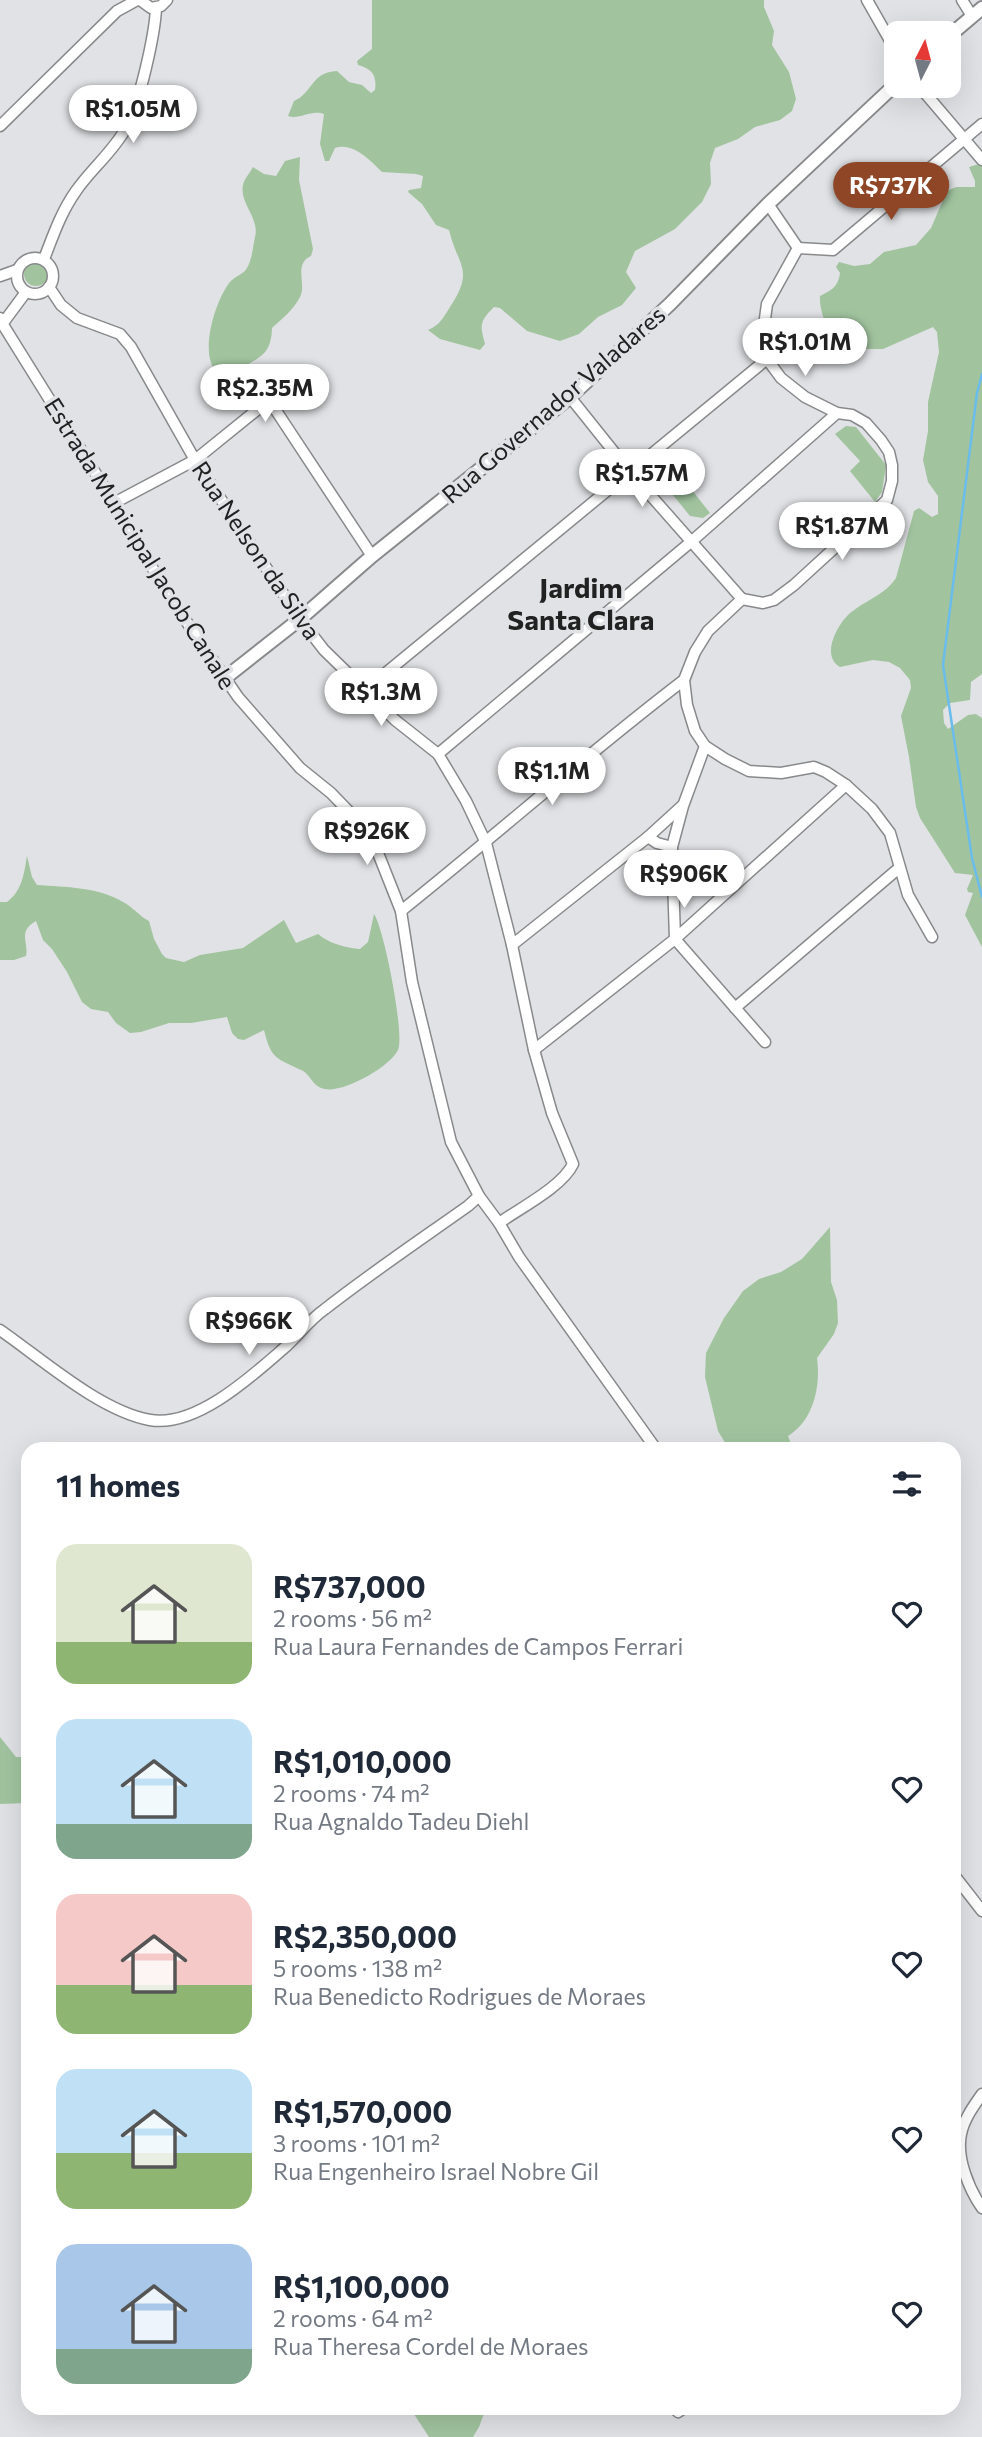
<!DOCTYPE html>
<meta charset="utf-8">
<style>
:root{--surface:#fff;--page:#f2f2f3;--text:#1f2937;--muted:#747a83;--accent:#8f4626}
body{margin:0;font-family:Commissioner,sans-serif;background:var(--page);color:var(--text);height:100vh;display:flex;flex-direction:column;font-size:26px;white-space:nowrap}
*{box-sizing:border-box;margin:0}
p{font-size:23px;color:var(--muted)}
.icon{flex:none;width:38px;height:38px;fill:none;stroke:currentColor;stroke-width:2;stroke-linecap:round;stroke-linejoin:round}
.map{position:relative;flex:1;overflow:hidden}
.side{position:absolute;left:21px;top:1442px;width:940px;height:973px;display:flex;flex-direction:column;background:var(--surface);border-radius:21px;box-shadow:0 7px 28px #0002}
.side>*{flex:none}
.needle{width:46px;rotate:6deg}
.fabs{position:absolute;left:884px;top:21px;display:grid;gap:14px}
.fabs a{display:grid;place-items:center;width:77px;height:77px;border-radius:14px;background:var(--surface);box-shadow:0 7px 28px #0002;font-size:35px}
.price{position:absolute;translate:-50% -60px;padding:0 16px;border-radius:24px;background:#fff;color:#222;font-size:23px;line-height:46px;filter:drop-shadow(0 2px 4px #0008)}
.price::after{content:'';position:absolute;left:50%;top:42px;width:21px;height:16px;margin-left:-10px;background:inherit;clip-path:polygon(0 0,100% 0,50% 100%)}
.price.selected{background:var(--accent);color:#fff}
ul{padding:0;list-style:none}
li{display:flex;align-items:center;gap:21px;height:175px;padding:0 35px}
li span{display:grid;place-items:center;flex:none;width:196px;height:140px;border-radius:21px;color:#555}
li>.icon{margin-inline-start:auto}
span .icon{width:84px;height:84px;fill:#fffc;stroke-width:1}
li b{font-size:30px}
h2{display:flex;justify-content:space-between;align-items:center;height:84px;padding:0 35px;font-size:30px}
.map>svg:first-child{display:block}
.green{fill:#a1c49f}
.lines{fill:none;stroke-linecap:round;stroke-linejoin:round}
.stream{stroke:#6abceb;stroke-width:2.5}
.street-casing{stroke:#88898b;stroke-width:13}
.secondary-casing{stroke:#88898b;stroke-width:16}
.street{stroke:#fff;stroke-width:10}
.secondary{stroke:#fff;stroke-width:12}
.labels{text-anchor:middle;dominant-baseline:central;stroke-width:7;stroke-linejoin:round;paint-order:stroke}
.street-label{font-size:24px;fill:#212122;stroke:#e1e2e5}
.quarter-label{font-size:28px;font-weight:bold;fill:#212122;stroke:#e1e2e5}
</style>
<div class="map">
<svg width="982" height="2437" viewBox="0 0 982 2437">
<rect width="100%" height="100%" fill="#e1e2e5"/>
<!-- green -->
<g class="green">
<path d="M372,0H764V7L774,31L772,45L789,72L796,99L792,111L780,120L755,127L738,139L715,148L710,163L711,184L702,202L675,229L635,251L626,272L636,288L622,305L598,317L579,334L560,341L527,331L500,308L494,307C479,322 480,325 485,344L480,350L440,339L428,330C440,325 443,318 450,307C475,269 458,267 449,230L436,225L422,204L408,192L409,190L421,188L423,176L416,174L382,172C370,160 353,142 335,148L329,161H325L320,144L324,114C311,109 300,120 288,116L294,101C313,93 311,72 337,71L349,82L362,85L371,93L375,90C377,75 372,69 358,65L357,61L372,49Z"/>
<path d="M300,157L299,180L313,249L311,256C293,264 307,284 300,297C293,310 283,318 272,328C271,363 251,356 231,378C191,375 214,301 230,282C235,276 244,274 247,268C252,260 253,246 255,237C260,218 239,203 243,185C244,179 250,173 253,167L264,174L276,176L285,161Z"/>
<path d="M982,163V674L971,682L970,700L950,703L943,710L944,723L948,729L968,715L976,714L982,718V947L965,915L973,893L968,892L967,889L973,875L955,873L920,818L916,807L909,757L901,716L911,688L910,680L900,668L889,662L873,660L840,667C821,656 836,627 848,615C863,601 884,596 896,578L914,511L919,508L932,517L938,514V496L928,482L923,460L928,431V402L939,352L937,332L933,327L883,349H843C830,336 819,314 820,296C832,290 838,287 840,273L836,267L839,262L854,266L870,264L884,252L916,245L931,228L947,191L956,187H975V181L969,167Z"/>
<circle cx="36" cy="274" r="12"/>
<polygon points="846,426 856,427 886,465 882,492 875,502 850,471 860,461 835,434"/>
<polygon points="672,452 689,473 684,480 710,513 703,518 690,516 656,474 658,465"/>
<path d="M27,856L32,877L37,885C66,887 98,887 123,902C133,907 139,916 149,921L154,939L162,954L166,958L184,962L200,955L243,948L284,920L296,943L318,934C328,943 346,948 360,949L368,942L374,914C384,928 405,1035 398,1050C390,1067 343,1093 325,1089C312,1087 311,1074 301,1070C276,1058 271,1059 264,1030L244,1040L238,1039L232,1033L227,1017L191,1023H169L141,1032L130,1033L116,1023L108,1012L91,1009L82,1002L67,972L52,949L43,940L36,921C17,932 29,942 26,956L14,960H0V902H7C22,891 24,874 27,856Z"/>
<path d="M830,1227L831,1282L837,1300L838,1323L834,1334L817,1358C821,1387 813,1421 788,1436L793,1449H729L718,1431L705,1377L706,1353L724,1318L743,1291L759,1279L781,1272L802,1259Z"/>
<polygon points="0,1737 16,1757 28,1757 28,1803 0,1804"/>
<polygon points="410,2408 486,2408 479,2427 473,2437 429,2437"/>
</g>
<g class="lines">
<!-- stream -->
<polyline class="stream" points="982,374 977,393 943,665 972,858 982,897"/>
<!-- street casing -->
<g class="street-casing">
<g id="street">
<polyline points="140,0 151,8 161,6 167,0"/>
<polyline points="867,0 896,51"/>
<polyline points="962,0 972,16"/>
<polyline points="919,86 982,160"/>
<polyline points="0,126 117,11 137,0"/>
<polyline points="768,204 798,248"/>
<polyline points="798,248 833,250 982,124"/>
<circle cx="35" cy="276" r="18"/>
<path d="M44,259C53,236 61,212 76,191C91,169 113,152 126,128C139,106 155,34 156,8"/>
<polyline points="0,276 17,270"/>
<path d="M49,287L61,305L77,318L120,334L131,347L195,460L300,619L324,650L365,690L395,720L438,754L466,801L486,843L512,945L534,1050L552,1113L573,1164C562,1187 520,1208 499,1223"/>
<polyline points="0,318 3,323 26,292"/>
<polyline points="0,320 114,503 169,596 238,697 300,768 331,793 359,822 378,853 401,911 412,982 451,1142 479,1196 499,1223 519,1257 656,1449"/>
<polyline points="570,397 630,472 742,599"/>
<polyline points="114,503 195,460 263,405 273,406 372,556"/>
<polyline points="742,599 763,603 774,600 794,585 887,500 892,481 892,465 889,452 881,440 866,423 852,415 837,413 805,397 781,378 767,359 764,326 767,304 798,248"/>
<polyline points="742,599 708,631 695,652 684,680 687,705 695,731 705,746 725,759 749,771 781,773 814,767 826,772 846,785 872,809 890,833 908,895 932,937"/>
<polyline points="365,690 767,359"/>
<polyline points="705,746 683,806 672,847 675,939 765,1042"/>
<polyline points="438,754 692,541 837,413"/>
<polyline points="648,837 657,843 672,847"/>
<path d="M401,911C496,835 587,754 684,680"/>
<polyline points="512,945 648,837 682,806"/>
<polyline points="735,1008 899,868"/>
<polyline points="534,1050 675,939 846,785"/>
<path d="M0,1330C42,1359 100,1411 150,1420C195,1428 251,1377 283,1349C297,1337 309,1320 325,1309C371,1273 420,1240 468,1206L479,1196"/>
<polyline points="954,1875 982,1911"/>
<path d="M982,2094C973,2107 964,2119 961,2134C956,2158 969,2189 982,2208"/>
<polyline points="674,2408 678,2412 684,2408"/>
</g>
</g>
<!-- secondary casing -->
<g class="secondary-casing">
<g id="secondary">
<polyline points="948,37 982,8"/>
<polyline points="225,678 300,619 372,556 570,397 670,304 768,204 896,84"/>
</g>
</g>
<!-- street -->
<use href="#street" class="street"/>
<!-- secondary -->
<use href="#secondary" class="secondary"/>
</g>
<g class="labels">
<!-- street labels -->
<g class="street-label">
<text transform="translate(553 404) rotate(-41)">Rua Governador Valadares</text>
<text transform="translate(141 543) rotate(58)">Estrada Municipal Jacob Canale</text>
<text transform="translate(257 550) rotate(56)">Rua Nelson da Silva</text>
</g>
<!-- quarter labels -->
<g class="quarter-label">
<text x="581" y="587">Jardim<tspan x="581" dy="32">Santa Clara</tspan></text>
</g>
</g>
</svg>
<div class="fabs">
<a><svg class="needle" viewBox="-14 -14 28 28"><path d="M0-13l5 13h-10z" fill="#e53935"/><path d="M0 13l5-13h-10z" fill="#747a83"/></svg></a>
</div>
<b class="price" style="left:133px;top:145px">R$1.05M</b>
<b class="price selected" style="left:891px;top:222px">R$737K</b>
<b class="price" style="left:805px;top:378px">R$1.01M</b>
<b class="price" style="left:265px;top:424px">R$2.35M</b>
<b class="price" style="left:642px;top:509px">R$1.57M</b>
<b class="price" style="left:842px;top:562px">R$1.87M</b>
<b class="price" style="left:381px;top:728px">R$1.3M</b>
<b class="price" style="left:552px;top:807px">R$1.1M</b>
<b class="price" style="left:367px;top:867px">R$926K</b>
<b class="price" style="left:684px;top:910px">R$906K</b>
<b class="price" style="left:249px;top:1357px">R$966K</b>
<section class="side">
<h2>11 homes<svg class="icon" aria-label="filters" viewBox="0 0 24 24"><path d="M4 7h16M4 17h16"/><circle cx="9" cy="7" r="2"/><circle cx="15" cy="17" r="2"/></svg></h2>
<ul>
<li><span style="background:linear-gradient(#dfe7d0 70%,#8fb573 0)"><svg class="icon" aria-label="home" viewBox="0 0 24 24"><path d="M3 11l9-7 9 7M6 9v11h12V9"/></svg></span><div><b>R$737,000</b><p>2 rooms · 56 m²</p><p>Rua Laura Fernandes de Campos Ferrari</p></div><svg class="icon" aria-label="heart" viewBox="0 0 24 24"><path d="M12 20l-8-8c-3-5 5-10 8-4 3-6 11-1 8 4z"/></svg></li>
<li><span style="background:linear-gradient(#bfe0f5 75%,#7fa58c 0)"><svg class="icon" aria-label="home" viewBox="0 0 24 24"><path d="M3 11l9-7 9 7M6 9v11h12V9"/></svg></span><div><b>R$1,010,000</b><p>2 rooms · 74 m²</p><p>Rua Agnaldo Tadeu Diehl</p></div><svg class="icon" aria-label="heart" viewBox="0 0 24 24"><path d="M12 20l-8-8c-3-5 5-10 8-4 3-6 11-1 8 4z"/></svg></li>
<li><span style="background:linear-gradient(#f6c9c9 65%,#8fb573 0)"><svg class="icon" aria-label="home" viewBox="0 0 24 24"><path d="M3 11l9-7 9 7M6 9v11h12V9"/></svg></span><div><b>R$2,350,000</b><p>5 rooms · 138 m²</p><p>Rua Benedicto Rodrigues de Moraes</p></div><svg class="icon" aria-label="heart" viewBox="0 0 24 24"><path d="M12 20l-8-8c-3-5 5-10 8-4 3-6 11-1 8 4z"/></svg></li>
<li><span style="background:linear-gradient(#bfe0f5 60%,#8fb573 0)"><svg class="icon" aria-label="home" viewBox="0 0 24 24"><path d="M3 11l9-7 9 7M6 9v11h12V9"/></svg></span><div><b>R$1,570,000</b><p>3 rooms · 101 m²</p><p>Rua Engenheiro Israel Nobre Gil</p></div><svg class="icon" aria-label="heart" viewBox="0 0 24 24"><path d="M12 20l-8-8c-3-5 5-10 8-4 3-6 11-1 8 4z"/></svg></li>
<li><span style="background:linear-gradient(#a9c7e8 75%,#7fa58c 0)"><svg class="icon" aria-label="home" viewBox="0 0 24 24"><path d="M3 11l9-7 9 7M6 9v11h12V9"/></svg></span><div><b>R$1,100,000</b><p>2 rooms · 64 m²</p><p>Rua Theresa Cordel de Moraes</p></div><svg class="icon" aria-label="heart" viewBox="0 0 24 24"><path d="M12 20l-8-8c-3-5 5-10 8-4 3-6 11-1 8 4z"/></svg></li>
</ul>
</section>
</div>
